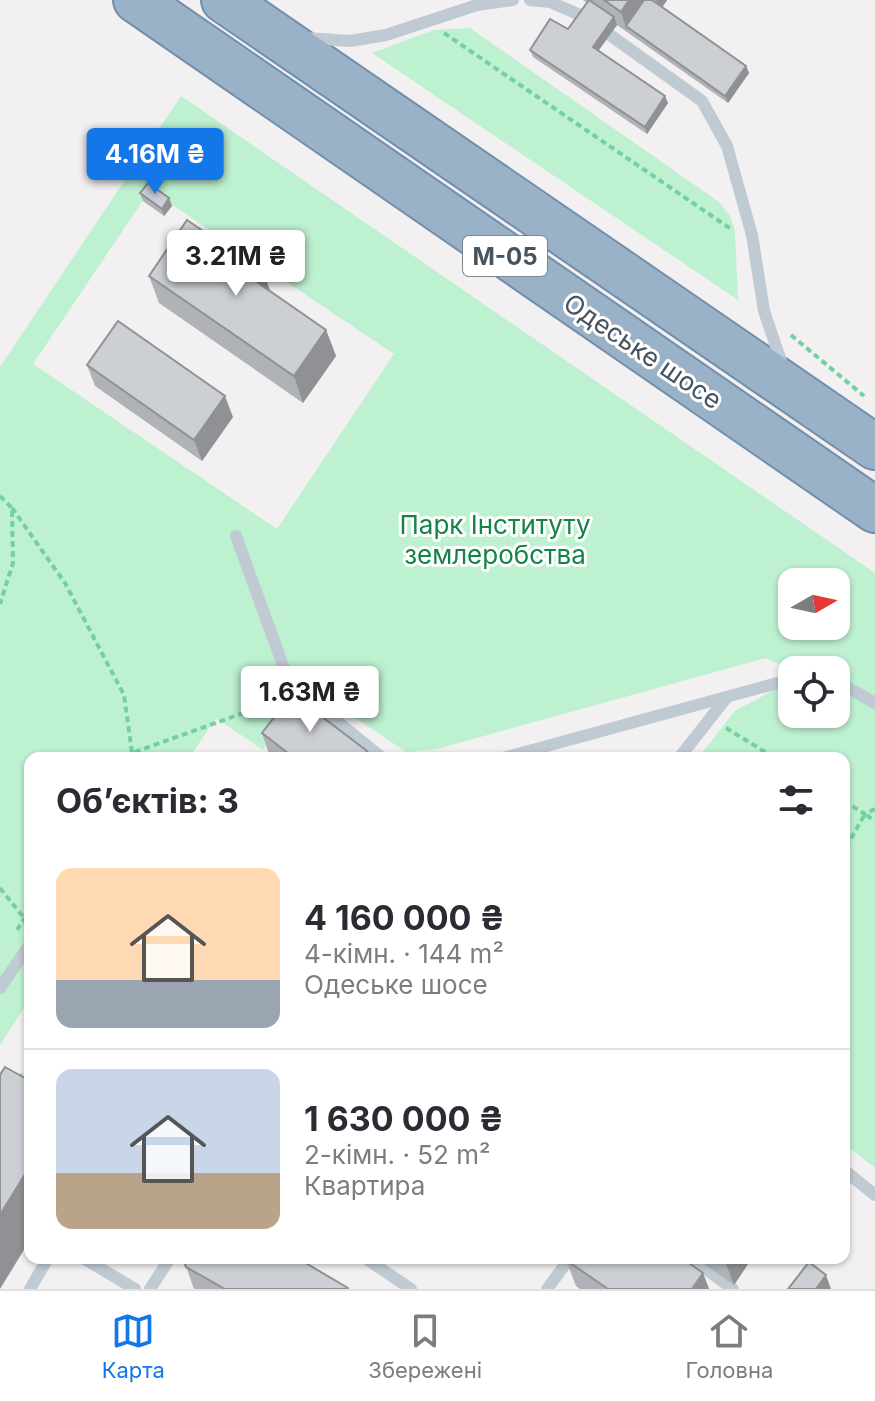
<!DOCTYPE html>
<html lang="uk">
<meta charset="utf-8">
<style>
:root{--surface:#fff;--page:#f2f2f3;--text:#2b2b33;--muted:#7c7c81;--line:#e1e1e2;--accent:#1376e9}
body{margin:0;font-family:Inter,sans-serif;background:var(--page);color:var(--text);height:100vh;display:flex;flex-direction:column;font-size:30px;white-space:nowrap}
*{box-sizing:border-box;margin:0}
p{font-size:26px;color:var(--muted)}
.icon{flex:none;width:44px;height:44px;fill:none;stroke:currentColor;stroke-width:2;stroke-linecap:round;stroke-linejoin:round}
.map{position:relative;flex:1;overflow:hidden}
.panel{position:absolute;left:24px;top:752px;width:826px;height:512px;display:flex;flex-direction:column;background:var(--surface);border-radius:16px;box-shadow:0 2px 6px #0004}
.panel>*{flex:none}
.needle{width:52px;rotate:81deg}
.buttons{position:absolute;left:778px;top:568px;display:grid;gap:16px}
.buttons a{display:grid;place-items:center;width:72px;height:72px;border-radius:16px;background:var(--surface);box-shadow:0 2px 6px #0004;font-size:40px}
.price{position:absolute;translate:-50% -68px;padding:0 18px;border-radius:8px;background:#fff;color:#222;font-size:26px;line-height:52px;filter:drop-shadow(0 2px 4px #0008)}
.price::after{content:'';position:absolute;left:50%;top:48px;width:24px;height:18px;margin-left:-12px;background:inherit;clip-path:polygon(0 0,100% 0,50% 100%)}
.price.active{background:var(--accent);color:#fff}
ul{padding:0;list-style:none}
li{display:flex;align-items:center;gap:24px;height:200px;padding:0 32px}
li+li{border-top:2px solid var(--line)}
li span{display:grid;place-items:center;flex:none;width:224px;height:160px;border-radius:16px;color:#555}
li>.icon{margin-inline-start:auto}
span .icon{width:96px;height:96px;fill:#fffc;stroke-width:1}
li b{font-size:34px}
h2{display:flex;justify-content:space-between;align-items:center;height:96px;padding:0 32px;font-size:34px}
.menu{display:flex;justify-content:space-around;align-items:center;height:112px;border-top:2px solid var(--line);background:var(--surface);font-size:22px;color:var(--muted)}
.menu a{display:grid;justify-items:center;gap:4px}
.menu .active{color:var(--accent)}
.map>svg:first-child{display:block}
.green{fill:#bdf1d0;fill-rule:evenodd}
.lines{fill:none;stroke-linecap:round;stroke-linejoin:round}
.trunk-casing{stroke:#718fac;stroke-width:48}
.path{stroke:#74d0a0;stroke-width:4;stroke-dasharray:6 4;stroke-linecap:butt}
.service{stroke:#c0cad2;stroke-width:12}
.trunk{stroke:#9ab2c8;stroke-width:44}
.wall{fill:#afb2b6}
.shaded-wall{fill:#8f9194}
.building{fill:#cccfd4;stroke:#8f9194;stroke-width:2}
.labels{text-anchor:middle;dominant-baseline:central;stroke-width:6;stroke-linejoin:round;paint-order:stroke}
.shield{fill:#fff;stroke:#7e878e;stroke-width:2}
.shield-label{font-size:24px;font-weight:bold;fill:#47545e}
.street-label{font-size:26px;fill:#47545e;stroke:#fff}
.park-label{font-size:26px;fill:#148349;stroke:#fff}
</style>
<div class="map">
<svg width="875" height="1289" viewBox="0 0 875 1289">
<rect width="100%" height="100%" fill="#f2f0f0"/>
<!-- green -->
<g class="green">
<polygon points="470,28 719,202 730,216 735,231 738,300 372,53 434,30"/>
<path d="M181,96L875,573V1168L844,1144V758H698L735,711L792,680V714H836V670H792L766,658L437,749L406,752L306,684L263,750L216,718L189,758H30V999L0,1045V367ZM150,190L394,354L277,529L33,364ZM792,582H836V626H792Z"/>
</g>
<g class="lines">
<!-- trunk casing -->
<g class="trunk-casing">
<g id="trunk">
<polyline points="136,0 875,510"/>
<polyline points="224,0 875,447"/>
</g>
</g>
<!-- path -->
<g class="path">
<polyline points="444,33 731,229"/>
<polyline points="791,335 864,396"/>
<polyline points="0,496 12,508 13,563 0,604"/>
<polyline points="12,508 65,583 124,695 132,753 129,758"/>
<polyline points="726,728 775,758"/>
<polyline points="137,758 132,753 249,711 284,702"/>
<polyline points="844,801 865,814 875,809"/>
<polyline points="844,845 849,842 865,814 875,821"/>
<polyline points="0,888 24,918 27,930"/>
<polyline points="17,930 30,910"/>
<polyline points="17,1077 30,1073"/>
</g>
<!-- service -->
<g class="service">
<polyline points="530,0 550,2 585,17"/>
<polyline points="610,35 702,101 727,146 752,235 764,311 783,367"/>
<polyline points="306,38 350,41 386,35 477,5 513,0"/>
<polyline points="236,536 289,682 382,758"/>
<polyline points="836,681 875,703"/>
<polyline points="503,758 792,679"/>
<polyline points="679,758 727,697"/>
<polyline points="0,988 30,944"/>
<polyline points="844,1170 875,1195"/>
<polyline points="83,1258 135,1289"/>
<polyline points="365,1258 411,1289"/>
<polyline points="691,1258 733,1289"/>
<polyline points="30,1289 48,1258"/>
<polyline points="150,1289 170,1258"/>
<polyline points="547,1289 570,1258"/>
</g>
<!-- trunk -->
<use href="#trunk" class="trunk"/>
</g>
<!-- wall -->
<g class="wall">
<polygon points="583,0 667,0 662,7 746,66 749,73 728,103 617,25 598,51 668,103 647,134 533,57 530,50 568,29 587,3"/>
<polygon points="140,193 169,198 172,206 164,216 143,201"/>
<polygon points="264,273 270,291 326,330 336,356 303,403 159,303 149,276"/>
<polygon points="87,365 233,417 202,461 95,386"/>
<polygon points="262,733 367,751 369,758 274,758 269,754"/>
<polygon points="183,1258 349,1289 194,1289"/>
<polygon points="695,1258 752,1258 734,1285"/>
<polygon points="566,1260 703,1273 709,1289 580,1289 576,1286"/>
</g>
<!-- shaded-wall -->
<g class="shaded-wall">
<polygon points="629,0 648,0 626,26 628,33 621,12"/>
<polygon points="656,0 667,0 660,11"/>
<polygon points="614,17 617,25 596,54 593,47"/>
<polygon points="746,66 749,73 728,103 725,96"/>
<polygon points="665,96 668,103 647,134 645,127"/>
<polygon points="169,198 172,206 164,216 162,209"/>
<polygon points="264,273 273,300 257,282"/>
<polygon points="326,330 336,356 303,403 294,376"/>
<polygon points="225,396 233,417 202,461 194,440"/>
<polygon points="367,751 369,758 362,758"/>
<polygon points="30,1166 30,1240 0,1289 0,1215"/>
<polygon points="724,1258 752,1258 734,1285"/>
<polygon points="703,1273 709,1289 692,1289"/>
<polygon points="826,1275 831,1289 816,1289"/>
</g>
<!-- building -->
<g class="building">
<polygon points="589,0 614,17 593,47 665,96 645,127 530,50 550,19 568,29"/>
<polygon points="604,0 629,0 621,12"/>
<polygon points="644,0 652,0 746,66 725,96 626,26"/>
<polygon points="148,183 169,198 162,209 140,193"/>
<polygon points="187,220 264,273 257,282 326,330 294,376 149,276"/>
<polygon points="118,321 225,396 194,440 87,365"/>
<polygon points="292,694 367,751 362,758 299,758 295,754 293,757 262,733"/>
<polygon points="5,1067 30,1081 30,1166 0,1215 0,1075"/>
<polygon points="183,1258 297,1258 348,1288 348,1289 225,1289 186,1267"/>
<polygon points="567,1258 682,1258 703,1273 692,1289 608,1289 566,1260"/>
<polygon points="809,1262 826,1275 816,1289 788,1289"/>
</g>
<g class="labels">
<!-- shield labels -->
<rect class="shield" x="463" y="236" width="84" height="40" rx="6"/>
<g class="shield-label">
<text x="505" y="256">М-05</text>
</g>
<!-- street labels -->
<g class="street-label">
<text transform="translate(643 351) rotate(34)">Одеське шосе</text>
</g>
<!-- park labels -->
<g class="park-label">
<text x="495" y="524">Парк Інституту<tspan x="495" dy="30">землеробства</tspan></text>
</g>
</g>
</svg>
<div class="buttons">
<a><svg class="needle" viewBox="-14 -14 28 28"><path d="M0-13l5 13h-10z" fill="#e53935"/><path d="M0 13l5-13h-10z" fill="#7c7c81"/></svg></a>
<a><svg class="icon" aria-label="locate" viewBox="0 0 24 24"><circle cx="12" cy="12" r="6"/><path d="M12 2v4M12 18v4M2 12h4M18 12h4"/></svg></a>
</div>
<b class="price active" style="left:155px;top:196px">4.16M ₴</b>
<b class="price" style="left:236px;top:298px">3.21M ₴</b>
<b class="price" style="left:310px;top:734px">1.63M ₴</b>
<section class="panel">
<h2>Об’єктів: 3<svg class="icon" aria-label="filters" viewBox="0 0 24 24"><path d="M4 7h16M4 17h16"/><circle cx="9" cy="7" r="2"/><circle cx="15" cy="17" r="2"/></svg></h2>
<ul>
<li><span style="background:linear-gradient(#ffd9b3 70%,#9aa5b1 0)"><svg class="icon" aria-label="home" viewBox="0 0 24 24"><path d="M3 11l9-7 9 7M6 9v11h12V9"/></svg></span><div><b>4 160 000 ₴</b><p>4-кімн. · 144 m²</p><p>Одеське шосе</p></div></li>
<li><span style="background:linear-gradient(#c9d6e8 65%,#b9a48a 0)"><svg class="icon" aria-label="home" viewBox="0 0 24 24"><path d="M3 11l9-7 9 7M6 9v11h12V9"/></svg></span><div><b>1 630 000 ₴</b><p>2-кімн. · 52 m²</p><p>Квартира</p></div></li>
</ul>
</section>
</div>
<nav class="menu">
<a class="active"><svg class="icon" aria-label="map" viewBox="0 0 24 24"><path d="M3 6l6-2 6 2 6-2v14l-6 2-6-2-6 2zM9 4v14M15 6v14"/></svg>Карта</a>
<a><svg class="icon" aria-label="saved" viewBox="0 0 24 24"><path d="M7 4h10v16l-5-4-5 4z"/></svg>Збережені</a>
<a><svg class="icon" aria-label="home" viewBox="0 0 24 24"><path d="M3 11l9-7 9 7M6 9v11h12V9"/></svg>Головна</a>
</nav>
